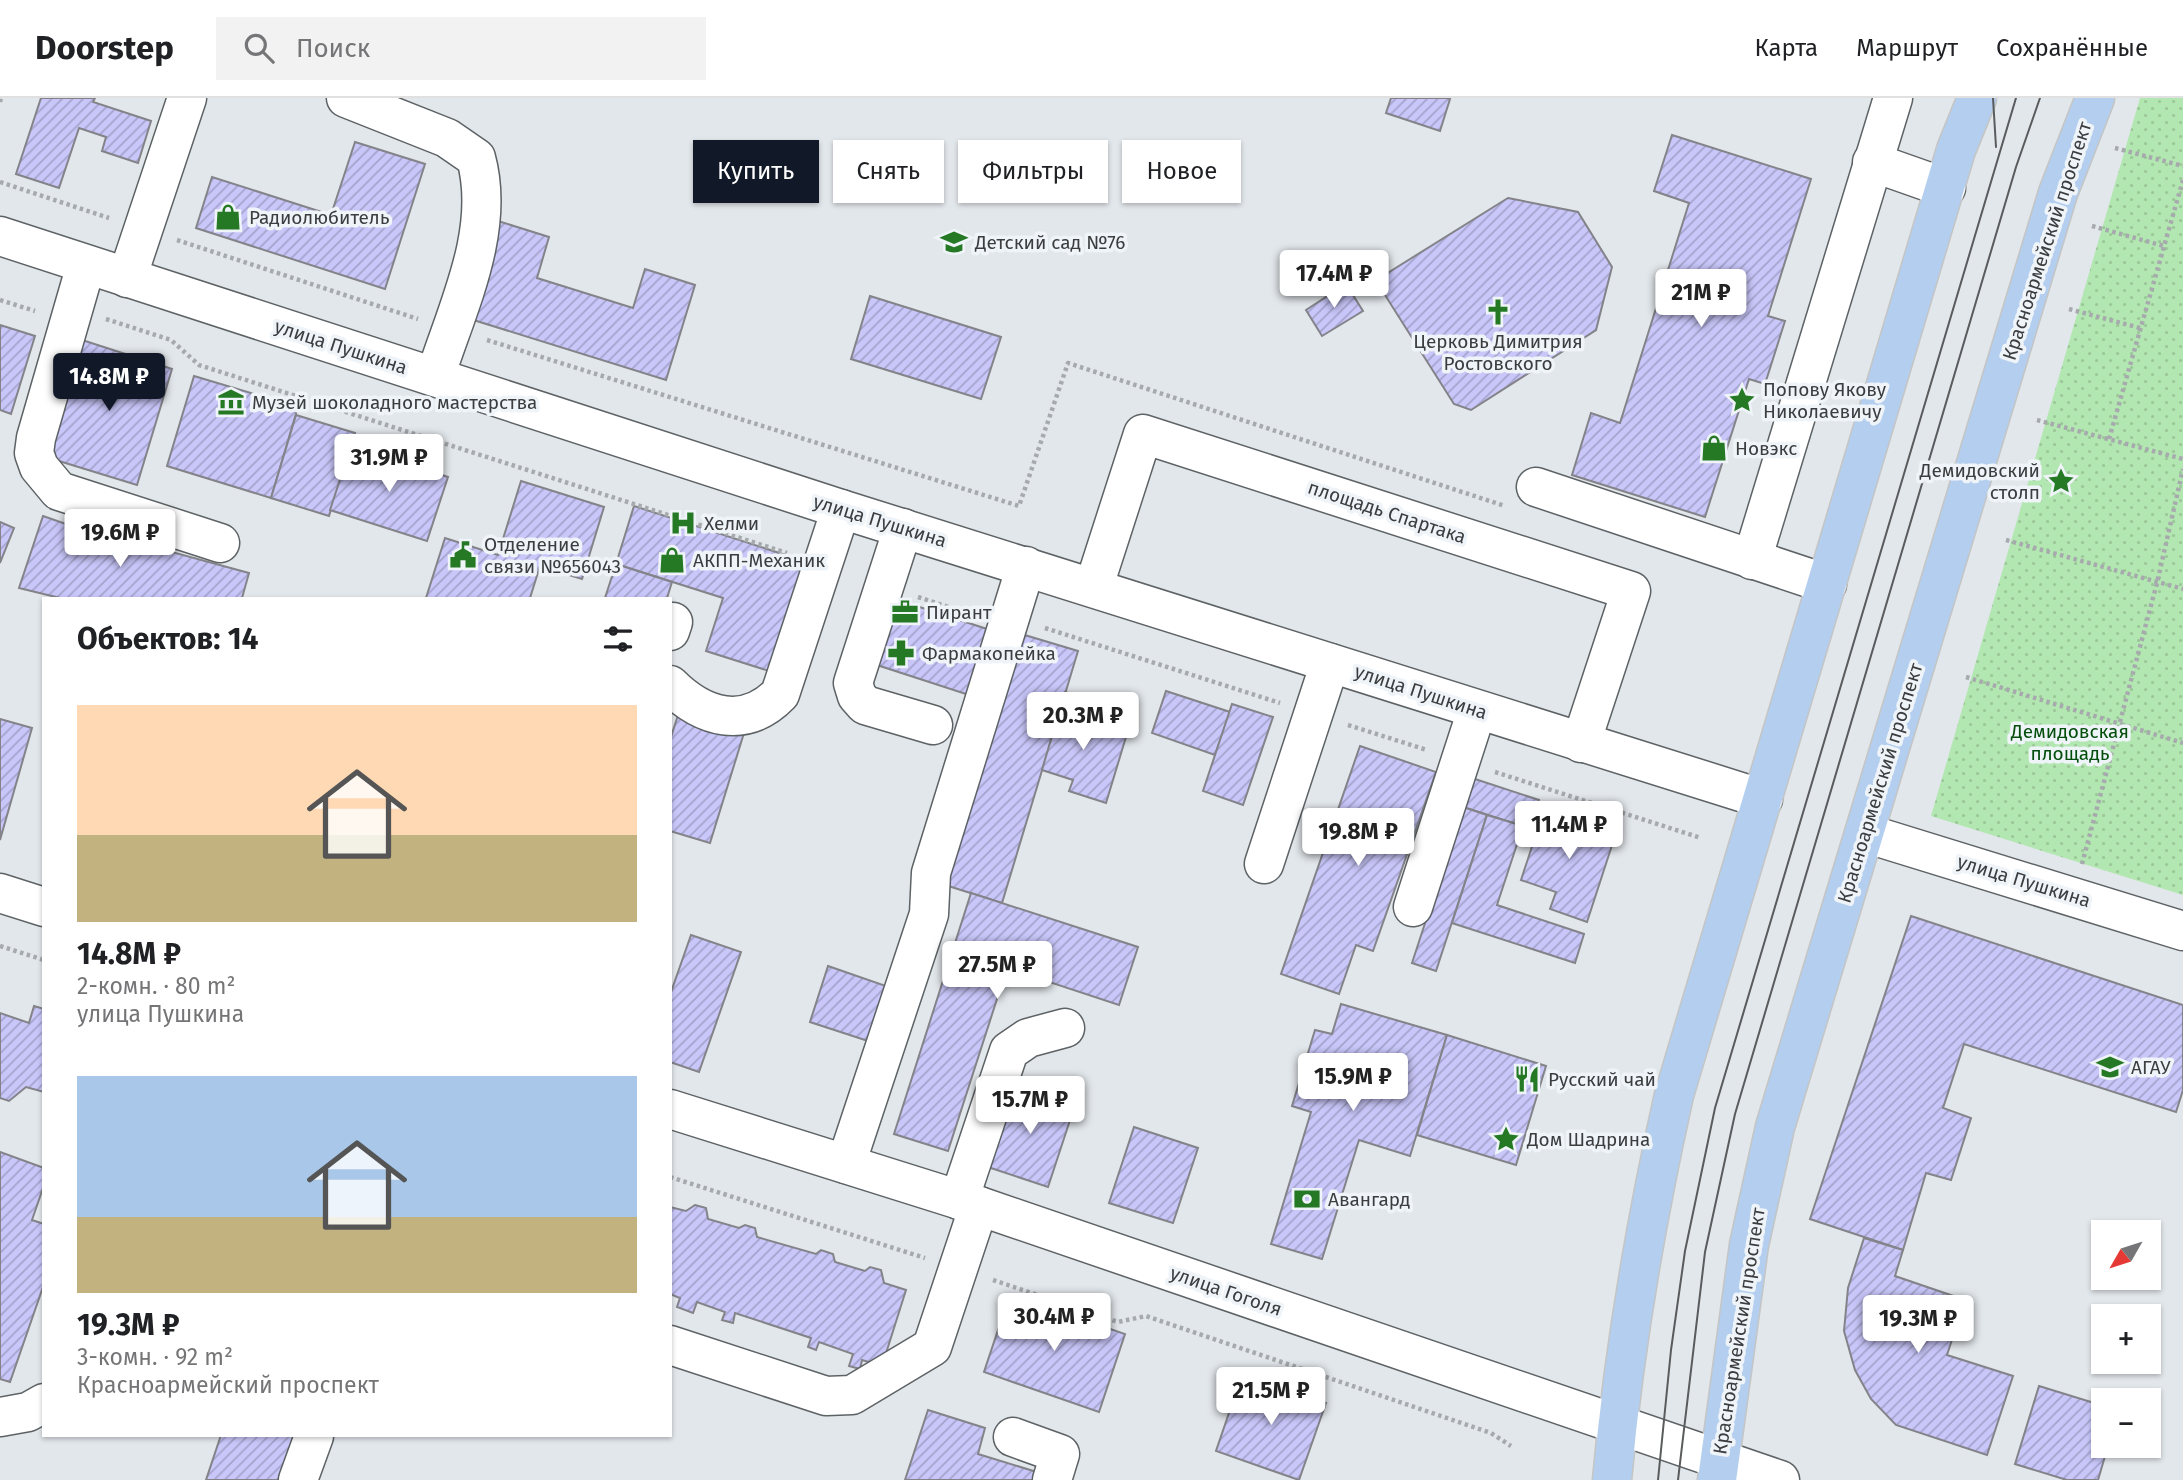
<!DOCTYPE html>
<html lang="ru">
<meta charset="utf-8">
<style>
:root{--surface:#fff;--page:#f2f2f2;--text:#202124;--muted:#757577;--line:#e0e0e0;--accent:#111827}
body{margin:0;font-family:"Fira Sans",sans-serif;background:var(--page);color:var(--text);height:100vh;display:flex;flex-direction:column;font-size:26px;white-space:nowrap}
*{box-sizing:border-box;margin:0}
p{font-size:23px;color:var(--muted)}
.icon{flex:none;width:38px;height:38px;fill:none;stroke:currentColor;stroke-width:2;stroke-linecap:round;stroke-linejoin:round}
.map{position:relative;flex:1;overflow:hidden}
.panel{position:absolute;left:42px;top:499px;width:630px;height:840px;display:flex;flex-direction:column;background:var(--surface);border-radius:0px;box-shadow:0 2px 5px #0004}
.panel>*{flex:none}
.hud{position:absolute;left:693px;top:42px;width:665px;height:63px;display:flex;gap:14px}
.needle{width:46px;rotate:231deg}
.controls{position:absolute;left:2091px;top:1122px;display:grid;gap:14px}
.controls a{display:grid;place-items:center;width:70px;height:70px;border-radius:0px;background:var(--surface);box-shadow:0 2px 5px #0004;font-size:35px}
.price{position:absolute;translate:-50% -60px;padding:0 16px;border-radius:7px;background:#fff;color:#222;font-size:23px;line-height:46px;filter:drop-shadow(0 2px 4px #0008)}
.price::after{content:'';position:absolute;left:50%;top:42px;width:21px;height:16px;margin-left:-10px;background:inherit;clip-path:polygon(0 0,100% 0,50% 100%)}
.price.current{background:var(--accent);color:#fff}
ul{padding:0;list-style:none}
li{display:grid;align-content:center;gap:14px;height:371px;padding:0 35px}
li span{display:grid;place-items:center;height:217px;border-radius:0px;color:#555}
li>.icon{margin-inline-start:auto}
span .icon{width:126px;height:126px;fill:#fffc;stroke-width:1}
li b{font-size:30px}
h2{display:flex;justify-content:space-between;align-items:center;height:84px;padding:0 35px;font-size:30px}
.tag{padding:0 24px;border-radius:0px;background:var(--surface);box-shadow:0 2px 5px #0004;font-size:24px;line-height:63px}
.tag.current{background:var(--accent);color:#fff}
header{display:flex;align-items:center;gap:42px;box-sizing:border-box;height:98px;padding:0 35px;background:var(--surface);border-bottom:2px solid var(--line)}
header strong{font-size:33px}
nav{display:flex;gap:38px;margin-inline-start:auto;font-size:24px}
.search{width:490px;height:63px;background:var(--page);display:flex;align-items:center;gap:18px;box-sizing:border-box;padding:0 24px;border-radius:0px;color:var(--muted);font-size:26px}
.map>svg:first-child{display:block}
.grass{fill:url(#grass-dots)}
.building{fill:url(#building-hatch);stroke:#838389;stroke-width:2}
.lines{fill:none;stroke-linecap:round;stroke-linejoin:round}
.minor-casing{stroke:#5d6265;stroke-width:41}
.major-casing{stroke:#c4c5c5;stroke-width:41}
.path{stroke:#a6aaad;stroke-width:4.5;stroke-dasharray:3.5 3.5;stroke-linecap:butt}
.minor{stroke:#fff;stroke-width:38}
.major{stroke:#b3ceee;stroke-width:38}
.tram{stroke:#595b5d;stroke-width:2}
.labels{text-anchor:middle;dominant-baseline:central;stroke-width:7;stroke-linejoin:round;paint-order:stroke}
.poi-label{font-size:19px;fill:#3b3d3e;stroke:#eff4f9;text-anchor:start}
.street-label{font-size:19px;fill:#3b3d3e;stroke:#eff4f9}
.park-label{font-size:19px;fill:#034e0b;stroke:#eff4f9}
</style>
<header>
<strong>Doorstep</strong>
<div class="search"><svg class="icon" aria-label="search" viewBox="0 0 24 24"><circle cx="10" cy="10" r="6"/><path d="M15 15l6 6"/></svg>Поиск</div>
<nav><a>Карта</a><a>Маршрут</a><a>Сохранённые</a></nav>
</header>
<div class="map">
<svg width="2183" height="1382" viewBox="0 0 2183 1382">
<defs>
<pattern id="grass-dots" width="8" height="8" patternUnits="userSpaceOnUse" patternTransform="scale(1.75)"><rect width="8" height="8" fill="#b3e7b1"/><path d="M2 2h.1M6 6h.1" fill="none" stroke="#9bc799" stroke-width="1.8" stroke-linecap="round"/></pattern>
<pattern id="building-hatch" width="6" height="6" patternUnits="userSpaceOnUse" patternTransform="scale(1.75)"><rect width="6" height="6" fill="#c9c7fa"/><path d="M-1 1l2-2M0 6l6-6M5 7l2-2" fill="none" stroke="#a4a3cc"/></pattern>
</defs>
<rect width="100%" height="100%" fill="#e2e7eb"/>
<!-- grass -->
<polygon class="grass" points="2140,0 2183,0 2183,797 1931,718"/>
<!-- building -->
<g class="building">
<polygon points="41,0 95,0 93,4 151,23 138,65 102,53 106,39 79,30 59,90 16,76"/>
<polygon points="1391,0 1446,0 1450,1 1440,33 1386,15"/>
<polygon points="1672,37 1811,81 1768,218 1785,223 1765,286 1749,281 1705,419 1572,377 1591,315 1620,325 1689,105 1654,93"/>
<polygon points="355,44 425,66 385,191 196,130 212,79 331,117"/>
<polygon points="1508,100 1578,114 1612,169 1596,232 1471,312 1454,306 1385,197 1386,176"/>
<polygon points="498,123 549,139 537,180 633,210 645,171 695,187 666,282 467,220"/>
<polygon points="1346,186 1363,213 1322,238 1306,212"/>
<polygon points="870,198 1001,239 981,301 851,261"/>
<polygon points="0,227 35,238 11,316 0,312"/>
<polygon points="82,242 172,271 137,387 46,359"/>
<polygon points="194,278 298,309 271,400 167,368"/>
<polygon points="296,317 355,335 329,418 271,400"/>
<polygon points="351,348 448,379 427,443 330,412"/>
<polygon points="521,383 604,409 582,481 540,468 530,500 426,500 445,440 498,457"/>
<polygon points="634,408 804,463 769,573 706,553 723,500 616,466"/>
<polygon points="43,418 143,453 150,448 249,475 242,500 60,500 19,490"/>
<polygon points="0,424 14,430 0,465"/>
<polygon points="616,466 672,484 667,500 605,500"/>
<polygon points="898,502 990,532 969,597 877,567"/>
<polygon points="1018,535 1078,553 1002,805 942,786"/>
<polygon points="1166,593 1230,614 1215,657 1152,635"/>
<polygon points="1065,594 1086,601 1078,624 1126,639 1106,705 1069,693 1073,682 1042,672"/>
<polygon points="1232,606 1273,619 1243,707 1203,693"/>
<polygon points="679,614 744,635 710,745 670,733 670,642"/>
<polygon points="0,621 32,630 0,742"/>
<polygon points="1360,648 1436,674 1373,853 1356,847 1339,896 1281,876"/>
<polygon points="1472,680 1539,702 1529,730 1463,709"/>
<polygon points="1463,709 1487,717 1436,873 1412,865"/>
<polygon points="1545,709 1617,732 1587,824 1550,811 1556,794 1521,782"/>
<polygon points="1487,717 1523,728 1497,807 1584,836 1575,865 1452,825"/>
<polygon points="971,795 1138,849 1119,907 1007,870 948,1053 894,1036"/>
<polygon points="1911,818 2183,907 2183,992 2176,1014 1964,946 1943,1010 1971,1020 1951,1082 1926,1075 1903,1152 1810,1121"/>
<polygon points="691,837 741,854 699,974 670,964 670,897"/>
<polygon points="828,868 886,888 868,943 810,924"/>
<polygon points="1341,906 1447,937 1410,1058 1359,1042 1322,1161 1271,1146 1311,1014 1292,1008 1315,932 1332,936"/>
<polygon points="34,908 44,911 44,994 26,989 9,1003 0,1000 0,915 29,925"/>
<polygon points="1447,937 1546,968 1516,1067 1417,1037"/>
<polygon points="1011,987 1075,1007 1048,1089 985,1068"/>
<polygon points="1134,1029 1198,1050 1173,1125 1109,1105"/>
<polygon points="0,1054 44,1070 44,1087 32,1122 44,1126 44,1186 10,1284 0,1281"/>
<polygon points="695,1107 706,1110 708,1121 739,1130 745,1127 755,1130 757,1139 816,1156 821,1152 833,1156 835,1164 865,1173 870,1169 881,1172 884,1185 906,1192 882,1268 862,1262 860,1271 849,1268 853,1256 819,1244 816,1252 808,1249 811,1240 735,1215 733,1225 722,1222 725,1214 697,1204 693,1215 677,1209 680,1200 670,1196 670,1109 686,1113"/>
<polygon points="1864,1140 1903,1152 1895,1178 1965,1202 1947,1257 2013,1278 1987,1357 1896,1327 1871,1301 1855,1272 1844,1233 1848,1190"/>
<polygon points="1010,1196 1125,1236 1099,1314 984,1274"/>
<polygon points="1242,1277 1326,1305 1299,1382 1216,1353"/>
<polygon points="2039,1288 2104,1308 2104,1348 2108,1348 2098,1382 2067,1382 2015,1366"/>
<polygon points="928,1312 985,1330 978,1356 1040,1375 1038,1382 905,1382"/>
<polygon points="221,1337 294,1337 278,1382 206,1382"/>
</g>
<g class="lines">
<!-- minor casing -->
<g class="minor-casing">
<g id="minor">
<path d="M346,0L447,40L476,60C496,133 457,210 435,279"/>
<polyline points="1872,64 1946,90"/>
<polyline points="0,138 841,411 1763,701"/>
<polyline points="86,167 36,340 34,355 39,369 59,393 220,445"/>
<polyline points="127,180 187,0"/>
<polyline points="1536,389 1827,486"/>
<polyline points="903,430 853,585 857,598 865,607 933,627"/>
<polyline points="1752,462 1893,0"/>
<polyline points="1094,488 1143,336 1631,493 1581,645"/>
<polyline points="670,533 673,524"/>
<path d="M670,587C703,620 745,632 780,596L841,411"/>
<polyline points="1865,735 2183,833"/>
<polyline points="1264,766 1330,565"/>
<polyline points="0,795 44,809"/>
<polyline points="1413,809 1477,612"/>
<polyline points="670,1011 979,1108 1780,1382"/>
<polyline points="846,1066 929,816 931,775 1026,468"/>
<polyline points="959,1102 1009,953 1028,940 1065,930"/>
<polyline points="670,1247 826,1298 852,1297 932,1249 979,1108"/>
<polyline points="0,1319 28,1314 44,1305"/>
<polyline points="1013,1339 1060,1356 1052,1382"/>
<polyline points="298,1382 314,1338"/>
</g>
</g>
<!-- major casing -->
<g class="major-casing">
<g id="major">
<path d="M1612,1382C1624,1249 1645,1127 1674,997L1956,52L1977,0"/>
<polyline points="1717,1382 1749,1147 1775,1029 2058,95 2095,0"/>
</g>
</g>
<!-- path -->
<g class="path">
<polyline points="0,4 1,0"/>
<polyline points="2115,50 2183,68"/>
<polyline points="0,84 109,120"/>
<polyline points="2092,128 2164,148"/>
<polyline points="177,142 418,221"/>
<polyline points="0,202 35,213"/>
<polyline points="2069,211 2140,230"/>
<polyline points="106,221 171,242 199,267 787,455"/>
<polyline points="487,242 1019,408 1068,265 1505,408"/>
<polyline points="2037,322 2183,361"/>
<polyline points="2109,341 2183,82"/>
<polyline points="2006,442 2183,491"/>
<polyline points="918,499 973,517"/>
<polyline points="1045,530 1280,605"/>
<polyline points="1966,579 2183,645"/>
<polyline points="1348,627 1427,652"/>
<polyline points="1495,674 1701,740"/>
<polyline points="2082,766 2157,485 2183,371"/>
<polyline points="0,848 44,862"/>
<polyline points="670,1079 925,1160"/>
<polyline points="993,1182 1118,1224 1146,1218 1491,1335 1511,1348"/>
</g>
<!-- minor -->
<use href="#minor" class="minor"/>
<!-- major -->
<use href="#major" class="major"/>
<!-- tram -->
<g class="tram">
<polyline points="1993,0 1996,49"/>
<polyline points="1658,1382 1671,1252 1685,1153 1715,1010 2016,0"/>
<polyline points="1678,1382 1705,1154 1735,1016 2016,69 2040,0"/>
</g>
</g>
<!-- icons -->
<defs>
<g id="shop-bare" transform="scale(2.1)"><path d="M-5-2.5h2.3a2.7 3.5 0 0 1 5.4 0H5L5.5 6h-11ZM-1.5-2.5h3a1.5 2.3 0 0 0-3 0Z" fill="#257925" stroke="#eff4f9" stroke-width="2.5" paint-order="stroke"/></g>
<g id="school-bare" transform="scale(2.1)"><path d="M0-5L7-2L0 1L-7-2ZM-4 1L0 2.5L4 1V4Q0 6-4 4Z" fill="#257925" stroke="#eff4f9" stroke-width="2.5" paint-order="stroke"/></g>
<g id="church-bare" transform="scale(2.1)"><path d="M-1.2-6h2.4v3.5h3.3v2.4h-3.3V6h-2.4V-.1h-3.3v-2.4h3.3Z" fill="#257925" stroke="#eff4f9" stroke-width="2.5" paint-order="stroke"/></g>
<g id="sight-bare" transform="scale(2.1)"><path d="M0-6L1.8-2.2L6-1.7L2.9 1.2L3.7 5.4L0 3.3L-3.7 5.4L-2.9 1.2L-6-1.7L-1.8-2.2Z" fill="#257925" stroke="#eff4f9" stroke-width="2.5" paint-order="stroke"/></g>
<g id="museum-bare" transform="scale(2.1)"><path d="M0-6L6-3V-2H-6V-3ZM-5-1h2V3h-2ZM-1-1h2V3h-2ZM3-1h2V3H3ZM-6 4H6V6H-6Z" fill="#257925" stroke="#eff4f9" stroke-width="2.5" paint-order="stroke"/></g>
<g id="hospital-bare" transform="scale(2.1)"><path d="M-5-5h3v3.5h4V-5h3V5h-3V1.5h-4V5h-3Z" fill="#257925" stroke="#eff4f9" stroke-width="2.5" paint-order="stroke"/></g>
<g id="civic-bare" transform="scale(2.1)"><path d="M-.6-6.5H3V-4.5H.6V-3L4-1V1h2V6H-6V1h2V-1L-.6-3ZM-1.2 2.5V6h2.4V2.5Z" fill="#257925" stroke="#eff4f9" stroke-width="2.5" paint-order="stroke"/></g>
<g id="office-bare" transform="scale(2.1)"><path d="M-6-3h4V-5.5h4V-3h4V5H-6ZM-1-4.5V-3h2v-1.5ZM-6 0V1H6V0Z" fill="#257925" stroke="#eff4f9" stroke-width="2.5" paint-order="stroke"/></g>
<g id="pharmacy-bare" transform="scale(2.1)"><path d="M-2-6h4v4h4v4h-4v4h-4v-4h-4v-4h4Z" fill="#257925" stroke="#eff4f9" stroke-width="2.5" paint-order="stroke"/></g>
<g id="university-bare" transform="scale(2.1)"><path d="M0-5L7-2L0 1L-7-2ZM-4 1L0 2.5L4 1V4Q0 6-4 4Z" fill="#257925" stroke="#eff4f9" stroke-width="2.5" paint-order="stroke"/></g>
<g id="restaurant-bare" transform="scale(2.1)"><path d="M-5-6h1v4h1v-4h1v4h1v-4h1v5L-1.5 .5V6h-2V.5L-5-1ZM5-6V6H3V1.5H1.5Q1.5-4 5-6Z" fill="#257925" stroke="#eff4f9" stroke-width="2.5" paint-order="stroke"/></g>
<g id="bank-bare" transform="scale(2.1)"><path d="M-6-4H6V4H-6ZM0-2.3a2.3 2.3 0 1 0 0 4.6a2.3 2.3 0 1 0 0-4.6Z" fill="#257925" stroke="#eff4f9" stroke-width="2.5" paint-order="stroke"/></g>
</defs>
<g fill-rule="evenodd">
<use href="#shop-bare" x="228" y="119"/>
<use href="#school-bare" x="954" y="144"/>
<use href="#church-bare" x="1498" y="214"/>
<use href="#sight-bare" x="1742" y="302"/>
<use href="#museum-bare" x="231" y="304"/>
<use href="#shop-bare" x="1714" y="350"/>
<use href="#sight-bare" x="2061" y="383"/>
<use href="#hospital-bare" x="683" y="425"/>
<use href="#civic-bare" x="463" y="457"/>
<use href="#shop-bare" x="672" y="462"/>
<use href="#office-bare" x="905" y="514"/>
<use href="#pharmacy-bare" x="901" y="555"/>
<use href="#university-bare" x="2110" y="969"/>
<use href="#restaurant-bare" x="1527" y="981"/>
<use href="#sight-bare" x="1506" y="1041"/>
<use href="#bank-bare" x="1307" y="1101"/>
</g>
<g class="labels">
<!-- poi labels -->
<g class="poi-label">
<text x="249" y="119">Радиолюбитель</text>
<text x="975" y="144">Детский сад №76</text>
<text x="1498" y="243" text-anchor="middle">Церковь Димитрия<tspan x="1498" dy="22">Ростовского</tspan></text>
<text x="1763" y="291">Попову Якову<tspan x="1763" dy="22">Николаевичу</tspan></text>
<text x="252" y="304">Музей шоколадного мастерства</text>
<text x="1735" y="350">Новэкс</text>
<text x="2040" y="372" text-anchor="end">Демидовский<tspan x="2040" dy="22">столп</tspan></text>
<text x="704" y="425">Хелми</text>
<text x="484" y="446">Отделение<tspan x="484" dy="22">связи №656043</tspan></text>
<text x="693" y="462">АКПП-Механик</text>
<text x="926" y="514">Пирант</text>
<text x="922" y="555">Фармакопейка</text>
<text x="2131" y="969">АГАУ</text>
<text x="1548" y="981">Русский чай</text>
<text x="1527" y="1041">Дом Шадрина</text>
<text x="1328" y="1101">Авангард</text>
</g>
<!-- street labels -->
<g class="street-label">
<text transform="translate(2047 143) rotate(-72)">Красноармейский проспект</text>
<text transform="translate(341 249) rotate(18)">улица Пушкина</text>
<text transform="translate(1387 414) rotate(18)">площадь Спартака</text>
<text transform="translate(880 423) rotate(17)">улица Пушкина</text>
<text transform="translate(1421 594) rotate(18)">улица Пушкина</text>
<text transform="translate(1880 685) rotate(-73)">Красноармейский проспект</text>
<text transform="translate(2024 783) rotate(17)">улица Пушкина</text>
<text transform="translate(1226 1193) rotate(19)">улица Гоголя</text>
<text transform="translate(1739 1233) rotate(-81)">Красноармейский проспект</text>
</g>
<!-- park labels -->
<g class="park-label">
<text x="2070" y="633">Демидовская<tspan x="2070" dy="22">площадь</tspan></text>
</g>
</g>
</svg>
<div class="controls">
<a><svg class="needle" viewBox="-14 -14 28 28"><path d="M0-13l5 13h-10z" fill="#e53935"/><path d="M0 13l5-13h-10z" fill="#757577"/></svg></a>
<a>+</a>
<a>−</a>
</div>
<b class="price" style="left:1334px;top:212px">17.4M ₽</b>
<b class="price" style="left:1701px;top:231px">21M ₽</b>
<b class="price current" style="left:109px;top:315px">14.8M ₽</b>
<b class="price" style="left:389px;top:396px">31.9M ₽</b>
<b class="price" style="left:120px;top:471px">19.6M ₽</b>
<b class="price" style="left:1083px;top:654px">20.3M ₽</b>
<b class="price" style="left:1569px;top:763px">11.4M ₽</b>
<b class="price" style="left:1358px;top:770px">19.8M ₽</b>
<b class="price" style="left:997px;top:903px">27.5M ₽</b>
<b class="price" style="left:1353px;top:1015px">15.9M ₽</b>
<b class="price" style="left:1030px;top:1038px">15.7M ₽</b>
<b class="price" style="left:1054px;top:1255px">30.4M ₽</b>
<b class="price" style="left:1918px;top:1257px">19.3M ₽</b>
<b class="price" style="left:1271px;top:1329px">21.5M ₽</b>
<div class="hud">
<a class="tag current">Купить</a>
<a class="tag">Снять</a>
<a class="tag">Фильтры</a>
<a class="tag">Новое</a>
</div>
<section class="panel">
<h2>Объектов: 14<svg class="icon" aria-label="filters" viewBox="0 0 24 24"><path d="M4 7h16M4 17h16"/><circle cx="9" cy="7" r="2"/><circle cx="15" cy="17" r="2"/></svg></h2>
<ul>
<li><span style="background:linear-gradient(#ffd9b3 60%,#c2b280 0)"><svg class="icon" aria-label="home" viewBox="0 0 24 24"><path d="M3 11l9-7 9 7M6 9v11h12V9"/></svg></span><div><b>14.8M ₽</b><p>2-комн. · 80 m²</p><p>улица Пушкина</p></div></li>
<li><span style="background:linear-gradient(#a9c7e8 65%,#c2b280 0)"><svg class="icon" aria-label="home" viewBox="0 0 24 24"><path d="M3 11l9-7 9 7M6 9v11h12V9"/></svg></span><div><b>19.3M ₽</b><p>3-комн. · 92 m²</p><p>Красноармейский проспект</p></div></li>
</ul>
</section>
</div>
